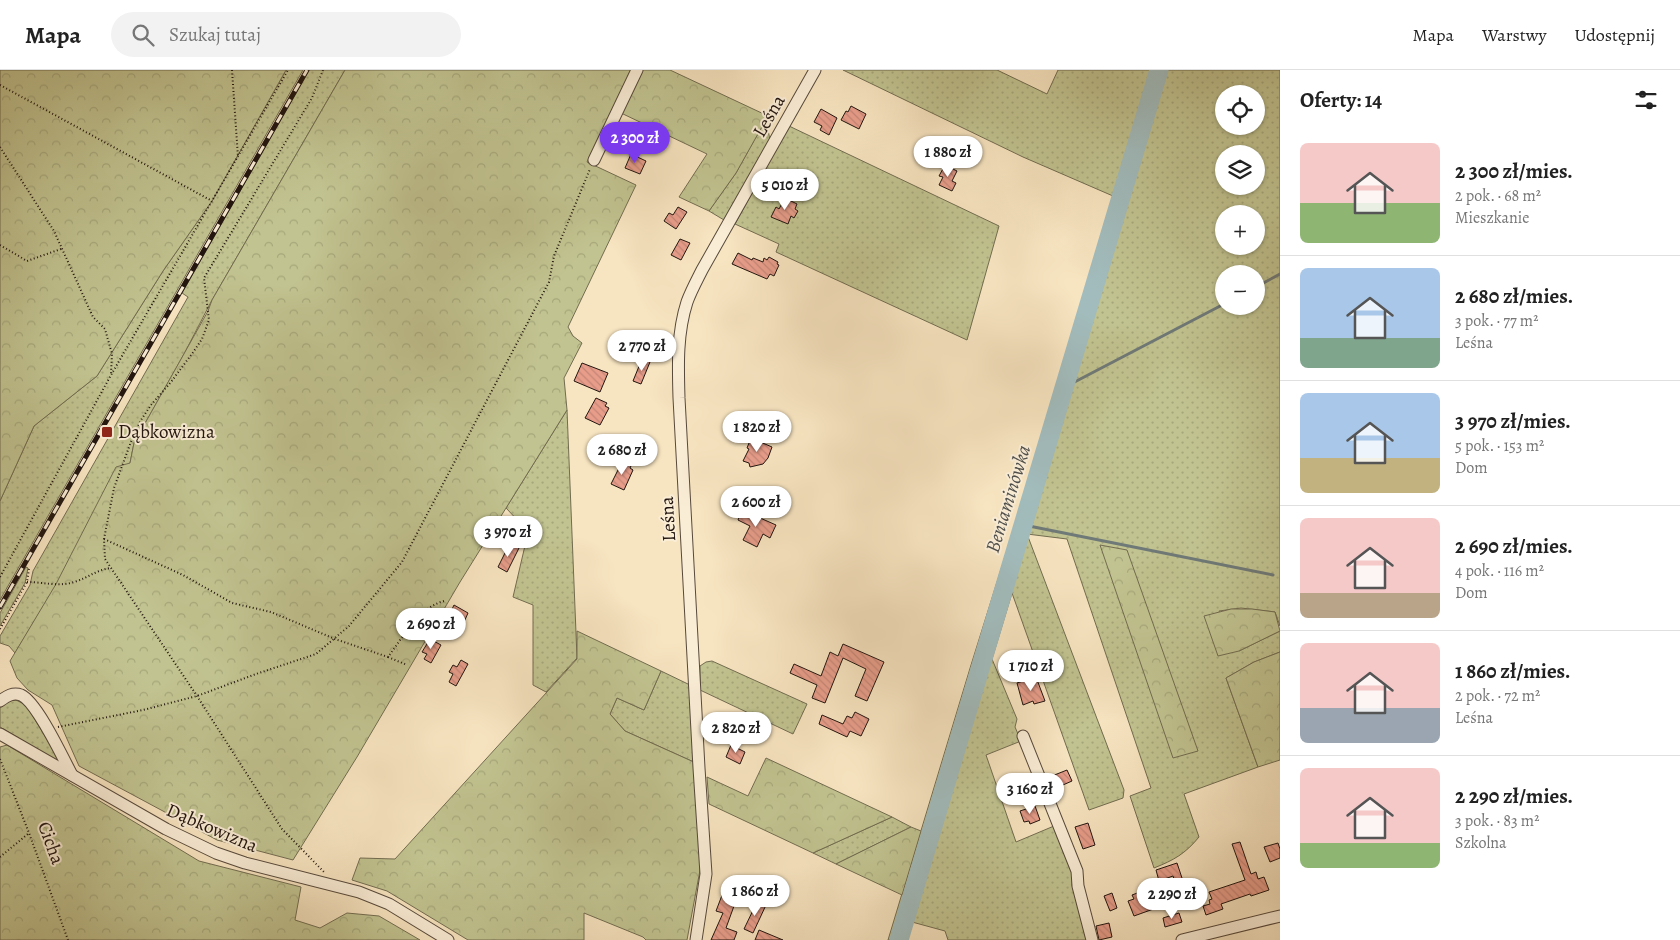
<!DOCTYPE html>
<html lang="pl">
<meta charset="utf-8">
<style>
:root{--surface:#fff;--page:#f2f2f2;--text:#222;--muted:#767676;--line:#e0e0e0;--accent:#7c3aed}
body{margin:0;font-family:Alegreya,serif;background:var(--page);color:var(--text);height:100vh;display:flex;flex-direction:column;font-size:19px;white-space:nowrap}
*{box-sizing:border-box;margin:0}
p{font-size:16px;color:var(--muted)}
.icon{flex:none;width:28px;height:28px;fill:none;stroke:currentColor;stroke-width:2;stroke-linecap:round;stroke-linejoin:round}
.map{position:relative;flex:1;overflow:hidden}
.drawer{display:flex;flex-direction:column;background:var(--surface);width:400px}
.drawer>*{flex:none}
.fabs{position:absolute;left:1215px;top:15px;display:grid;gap:10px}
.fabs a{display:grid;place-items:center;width:50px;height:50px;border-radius:50%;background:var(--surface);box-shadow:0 1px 4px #0004;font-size:25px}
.price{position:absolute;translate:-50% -42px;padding:0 11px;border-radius:18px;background:#fff;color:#222;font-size:16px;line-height:32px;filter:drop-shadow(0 1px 2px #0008)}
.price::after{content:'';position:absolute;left:50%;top:30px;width:15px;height:11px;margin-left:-8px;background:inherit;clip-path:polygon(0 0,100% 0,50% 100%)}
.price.active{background:var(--accent);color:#fff}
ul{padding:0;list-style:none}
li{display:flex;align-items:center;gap:15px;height:125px;padding:0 20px}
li+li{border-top:1px solid var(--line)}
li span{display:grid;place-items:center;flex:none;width:140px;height:100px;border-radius:8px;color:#555}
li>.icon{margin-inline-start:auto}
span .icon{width:60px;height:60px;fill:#fffc;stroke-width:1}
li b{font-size:21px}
h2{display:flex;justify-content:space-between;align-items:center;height:60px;padding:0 20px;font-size:21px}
header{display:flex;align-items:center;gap:30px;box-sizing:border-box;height:70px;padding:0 25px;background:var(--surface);border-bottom:1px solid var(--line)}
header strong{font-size:24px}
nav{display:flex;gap:28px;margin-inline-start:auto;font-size:18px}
.search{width:350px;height:45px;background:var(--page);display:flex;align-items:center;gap:12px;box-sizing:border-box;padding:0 18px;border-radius:28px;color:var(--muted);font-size:19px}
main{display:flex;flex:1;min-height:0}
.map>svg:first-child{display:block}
.grass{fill:url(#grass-dots);stroke:#726c50;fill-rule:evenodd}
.forest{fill:url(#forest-crowns);stroke:#726c50}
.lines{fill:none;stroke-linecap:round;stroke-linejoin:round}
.stream{stroke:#6f7977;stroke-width:3}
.river{stroke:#a2bcbd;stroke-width:19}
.building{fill:url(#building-back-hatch);stroke:#22150f}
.minor-casing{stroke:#57493b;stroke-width:13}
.path{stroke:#22150f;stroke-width:2;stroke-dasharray:1 2.5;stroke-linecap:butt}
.minor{stroke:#faedd6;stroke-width:11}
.rail-casing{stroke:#22150f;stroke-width:5}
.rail{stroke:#faedd6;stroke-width:3;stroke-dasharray:9;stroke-linecap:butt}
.poi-dot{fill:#8f2418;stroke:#faedd6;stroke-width:2}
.labels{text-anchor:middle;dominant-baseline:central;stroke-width:4;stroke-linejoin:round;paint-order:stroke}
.street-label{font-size:19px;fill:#22150f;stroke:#faedd6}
.poi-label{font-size:19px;fill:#22150f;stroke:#faedd6;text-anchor:start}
.water-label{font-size:20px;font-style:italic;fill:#4f4f4c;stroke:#faedd6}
</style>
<header>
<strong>Mapa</strong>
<div class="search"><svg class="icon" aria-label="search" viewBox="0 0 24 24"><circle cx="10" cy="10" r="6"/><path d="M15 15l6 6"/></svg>Szukaj tutaj</div>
<nav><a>Mapa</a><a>Warstwy</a><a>Udostępnij</a></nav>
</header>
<main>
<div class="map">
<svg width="1280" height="870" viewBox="0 0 1280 870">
<defs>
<pattern id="grass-dots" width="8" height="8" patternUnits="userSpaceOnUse" patternTransform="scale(1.25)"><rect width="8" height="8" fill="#c1c390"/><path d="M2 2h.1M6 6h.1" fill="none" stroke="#a6a77b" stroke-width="1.8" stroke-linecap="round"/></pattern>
<pattern id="forest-crowns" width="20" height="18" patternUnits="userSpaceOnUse" patternTransform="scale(1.25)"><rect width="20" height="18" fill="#c1c390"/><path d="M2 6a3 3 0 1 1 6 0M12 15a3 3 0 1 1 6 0" fill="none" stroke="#a6a77b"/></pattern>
<pattern id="building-back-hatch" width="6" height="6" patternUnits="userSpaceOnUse" patternTransform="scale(1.25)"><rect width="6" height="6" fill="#e79d8a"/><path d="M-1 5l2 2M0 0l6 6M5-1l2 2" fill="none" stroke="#c68676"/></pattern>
</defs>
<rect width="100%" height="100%" fill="#f7e4c0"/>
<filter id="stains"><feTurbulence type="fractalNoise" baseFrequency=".004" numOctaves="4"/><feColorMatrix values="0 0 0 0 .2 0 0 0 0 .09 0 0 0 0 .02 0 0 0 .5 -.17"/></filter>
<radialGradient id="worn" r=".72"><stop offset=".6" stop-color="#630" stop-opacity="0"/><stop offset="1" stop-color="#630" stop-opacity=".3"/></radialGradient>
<!-- grass -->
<g class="grass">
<polygon points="286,0 303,0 0,530 0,431 34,356 97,306 163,201 212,131"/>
<polygon points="309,0 345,0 212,230 184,284 134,373 130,393 15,583 9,576 0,573 0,566 30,515 33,501 188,227 182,223"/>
<path d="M843,0H997L1047,24L1058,0H1280V556L1275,542L1241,538L1219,541L1239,581L1280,561V582L1254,592L1226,608L1258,697L1184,724L1199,767C1185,784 1174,790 1154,798L1130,726L1151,718L1067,469L1027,464L1124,720L1123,728L1089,740L1012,523L992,589L1017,649L1015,657L1021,671L986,685L1016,772L1054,756L1074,804L1072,815L1087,870H948L945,861L912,852L907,870H888L971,595L1013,461L1113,126L1023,87ZM1224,24H1256V56H1224ZM1224,84H1256V116H1224ZM1224,144H1256V176H1224ZM1224,204H1256V236H1224Z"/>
<polygon points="762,56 768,60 770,70 724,150 709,141 736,103"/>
<polygon points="789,56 999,156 967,270 776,182 779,174 735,154"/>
<polygon points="567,340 577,588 546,622 533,615 533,535 513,527 527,467 522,455 506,438"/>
<polygon points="26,497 28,498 25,513 0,556 0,543"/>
<polygon points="712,591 807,634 793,664 700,620 700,596 706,592"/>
<polygon points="661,601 690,615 696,693 625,661 610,644 617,628 644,640"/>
<polygon points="16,630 26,635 62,694 0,657 0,638 9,631"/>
<polygon points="892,747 911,757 836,794 813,783"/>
</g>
<!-- forest -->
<g class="forest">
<polygon points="0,0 286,0 212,131 163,201 97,306 34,356 0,431"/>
<polygon points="345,0 631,0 587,92 636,115 568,257 573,266 582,273 564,308 567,340 460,512 357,687 293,790 217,770 79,696 52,635 28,620 17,608 10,591 56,514 116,397 130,393 134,373 208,241 212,230"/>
<polygon points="641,0 670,0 768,46 736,103 709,141 679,127 707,84 621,43"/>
<polygon points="1100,475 1127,480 1198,681 1173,688"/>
<polygon points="1231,539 1252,539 1275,542 1280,561 1239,581 1218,586 1204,546"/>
<polygon points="577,561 661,601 644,640 617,628 610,644 625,661 696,693 700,800 687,870 646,870 643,867 584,843 584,870 468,870 387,821 352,810 360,788 395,789 577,589"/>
<polygon points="1280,582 1280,690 1258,697 1226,608 1254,592"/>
<polygon points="7,675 199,791 301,817 295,850 320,858 347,843 379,846 420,870 0,870 0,677"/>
<polygon points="766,688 892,747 813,783 709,734 707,707 748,726"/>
<polygon points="911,757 921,761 902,825 836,794"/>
</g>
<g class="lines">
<!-- stream -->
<g class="stream">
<polyline points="1256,217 1280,204"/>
<polyline points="1065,317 1224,234"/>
<polyline points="1024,455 1273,505"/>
</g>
<!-- river -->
<polyline class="river" points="899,870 1159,0"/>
</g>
<!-- building -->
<g class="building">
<polygon points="851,36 866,44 859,59 841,50 846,41 848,42"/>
<polygon points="821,39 837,48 829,65 820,60 822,56 814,52"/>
<polygon points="631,84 646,91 640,104 625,98"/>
<polygon points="945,95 957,101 952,111 956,113 952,121 939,115 943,107 939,106"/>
<polygon points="785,128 797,134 795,139 798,141 794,148 791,146 788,154 771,147 776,137 779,139"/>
<polygon points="678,137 687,142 676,159 664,151 669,143 673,145"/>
<polygon points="680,169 690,173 681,190 671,185"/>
<polygon points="738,183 752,190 753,188 763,192 764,188 767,190 769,187 778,192 777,194 779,195 774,206 770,204 767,209 732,194"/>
<polygon points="642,289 650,292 641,314 633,311"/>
<polygon points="582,293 608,303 600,322 574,311"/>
<polygon points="596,328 607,333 605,336 609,338 600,355 585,348"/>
<polygon points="751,368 772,377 768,388 763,394 750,397 749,393 743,391 749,379 747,378"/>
<polygon points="622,392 631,396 630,398 633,400 624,420 611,414"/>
<polygon points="742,440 776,455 770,468 763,464 757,477 743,470 750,456 738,450"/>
<polygon points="510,473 519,478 507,502 498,497"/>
<polygon points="454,535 468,543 460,561 445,554"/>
<polygon points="430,569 441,575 431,593 424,589 427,584 422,582"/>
<polygon points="843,574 884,592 867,631 855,626 866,599 843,588 825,633 812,628 817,615 790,603 794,594 821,606 830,582 838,586"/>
<polygon points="461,590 468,594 456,616 449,612 453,604 449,602 453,595 457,597"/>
<polygon points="1036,607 1045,631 1034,634 1033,631 1023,635 1017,613"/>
<polygon points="855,642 869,649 861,666 850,661 847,667 819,654 822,645 843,654 847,646 852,648"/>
<polygon points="731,675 745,682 740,694 726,687"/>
<polygon points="1067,700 1072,711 1056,718 1052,706"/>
<polygon points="1035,736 1040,750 1030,754 1029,751 1024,752 1020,741"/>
<polygon points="1088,753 1095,775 1083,779 1075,757"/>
<polygon points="1240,772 1251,804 1256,802 1258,809 1264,807 1269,820 1251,826 1250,824 1221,834 1223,839 1206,845 1203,836 1210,834 1209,830 1212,829 1209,822 1245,810 1232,774"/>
<polygon points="1278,773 1280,779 1280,788 1270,792 1264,777"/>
<polygon points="1177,793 1190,832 1183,836 1173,806 1159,811 1156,800"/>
<polygon points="724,820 738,825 726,858 737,862 734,870 711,870 723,843 716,841"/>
<polygon points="1140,822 1141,827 1154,822 1159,837 1134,846 1128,831 1134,829 1132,825"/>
<polygon points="1112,823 1117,838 1110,841 1104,826"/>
<polygon points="757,832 766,835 753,863 744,859"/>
<polygon points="1179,843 1182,852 1165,857 1163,848"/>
<polygon points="1109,853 1112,867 1099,870 1096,856"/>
<polygon points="759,860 783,870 755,870"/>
</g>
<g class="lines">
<!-- minor casing -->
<g class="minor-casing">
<g id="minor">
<polyline points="594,90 637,0"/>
<path d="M0,631C7,626 13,622 21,625C37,632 63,688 72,705"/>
<polyline points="0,664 166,759 216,783 245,793 359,822 389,834 448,870"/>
<polyline points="1023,666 1077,801 1078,816 1092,870"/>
<path d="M696,870L706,804L699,698L679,328C678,295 677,263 687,232C691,221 697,210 702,200L815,0"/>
<polyline points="1182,870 1280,846"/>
</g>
</g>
<!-- path -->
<g class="path">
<polyline points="232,0 238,87"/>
<polyline points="323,0 312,28 204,208 209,250 202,269 194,281 171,312 151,335 141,350 132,369 114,418 104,469 105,489 197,626 282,759 324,802"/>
<polyline points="0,15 212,131"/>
<polyline points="0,77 54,161 93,247 105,259 112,284 111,303"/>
<polyline points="0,175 27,191 61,179"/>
<path d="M104,469L183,505L232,533L271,542L335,569L388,587C404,566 418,538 444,531"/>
<polyline points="0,507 111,305 288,0"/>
<path d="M27,512C42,512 60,517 74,512C88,508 94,501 110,498"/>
<polyline points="0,559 27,512 29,499"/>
<polyline points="388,587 407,595"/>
<polyline points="58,657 143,640 197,626 256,604 316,584 349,556 402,492 549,212 554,186 590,99"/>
<polyline points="0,689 29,763 68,870"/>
<polyline points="0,787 29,763"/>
</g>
<!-- minor -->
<use href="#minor" class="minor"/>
<!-- rail casing -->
<g class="rail-casing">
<polyline id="rail" points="0,537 307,0"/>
</g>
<!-- rail -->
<use href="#rail" class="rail"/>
</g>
<!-- markers -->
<rect class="poi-dot" x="101" y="356" width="12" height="12" rx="2.5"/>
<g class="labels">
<!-- street labels -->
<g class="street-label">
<text transform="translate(769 46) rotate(-60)">Leśna</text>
<text transform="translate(668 449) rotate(-93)">Leśna</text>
<text transform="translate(212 758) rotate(23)">Dąbkowizna</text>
<text transform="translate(51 773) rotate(70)">Cicha</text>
</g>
<!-- poi labels -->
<g class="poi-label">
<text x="118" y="362">Dąbkowizna</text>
</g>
<!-- water labels -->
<g class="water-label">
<text transform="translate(1008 429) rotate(-73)">Beniaminówka</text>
</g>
</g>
<rect width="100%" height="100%" filter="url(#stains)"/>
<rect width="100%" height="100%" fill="url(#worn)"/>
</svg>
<div class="fabs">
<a><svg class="icon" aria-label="locate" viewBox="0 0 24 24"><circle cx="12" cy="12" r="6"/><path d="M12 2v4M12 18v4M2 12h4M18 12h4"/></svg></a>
<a><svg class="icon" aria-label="layers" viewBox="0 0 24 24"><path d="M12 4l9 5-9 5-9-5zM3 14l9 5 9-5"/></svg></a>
<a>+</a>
<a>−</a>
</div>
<b class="price active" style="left:635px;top:94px">2 300 zł</b>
<b class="price" style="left:948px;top:108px">1 880 zł</b>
<b class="price" style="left:785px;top:141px">5 010 zł</b>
<b class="price" style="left:642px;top:302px">2 770 zł</b>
<b class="price" style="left:757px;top:383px">1 820 zł</b>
<b class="price" style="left:622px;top:406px">2 680 zł</b>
<b class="price" style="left:756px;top:458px">2 600 zł</b>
<b class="price" style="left:508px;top:488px">3 970 zł</b>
<b class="price" style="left:431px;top:580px">2 690 zł</b>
<b class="price" style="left:1031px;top:622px">1 710 zł</b>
<b class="price" style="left:736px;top:684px">2 820 zł</b>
<b class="price" style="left:1030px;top:745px">3 160 zł</b>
<b class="price" style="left:755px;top:847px">1 860 zł</b>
<b class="price" style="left:1172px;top:850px">2 290 zł</b>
</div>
<section class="drawer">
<h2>Oferty: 14<svg class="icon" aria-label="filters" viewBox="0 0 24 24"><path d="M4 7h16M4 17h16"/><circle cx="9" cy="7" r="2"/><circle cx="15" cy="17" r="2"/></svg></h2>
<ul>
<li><span style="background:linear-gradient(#f6c9c9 60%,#8fb573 0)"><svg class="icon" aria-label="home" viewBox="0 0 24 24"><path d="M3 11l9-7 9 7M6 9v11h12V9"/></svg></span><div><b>2 300 zł/mies.</b><p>2 pok. · 68 m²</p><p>Mieszkanie</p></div></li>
<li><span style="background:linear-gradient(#a9c7e8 70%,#7fa58c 0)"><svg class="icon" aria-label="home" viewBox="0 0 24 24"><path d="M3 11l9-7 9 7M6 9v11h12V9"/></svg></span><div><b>2 680 zł/mies.</b><p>3 pok. · 77 m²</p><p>Leśna</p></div></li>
<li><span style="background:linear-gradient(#a9c7e8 65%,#c2b280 0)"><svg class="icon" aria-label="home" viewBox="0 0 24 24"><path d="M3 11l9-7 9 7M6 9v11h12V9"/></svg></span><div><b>3 970 zł/mies.</b><p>5 pok. · 153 m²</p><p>Dom</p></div></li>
<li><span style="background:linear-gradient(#f6c9c9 75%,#b9a48a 0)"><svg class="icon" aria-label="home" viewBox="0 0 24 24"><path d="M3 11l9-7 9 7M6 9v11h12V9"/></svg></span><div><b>2 690 zł/mies.</b><p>4 pok. · 116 m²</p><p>Dom</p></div></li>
<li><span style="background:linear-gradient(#f6c9c9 65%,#9aa5b1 0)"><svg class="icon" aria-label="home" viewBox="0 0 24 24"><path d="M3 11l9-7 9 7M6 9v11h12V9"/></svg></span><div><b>1 860 zł/mies.</b><p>2 pok. · 72 m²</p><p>Leśna</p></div></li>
<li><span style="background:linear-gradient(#f6c9c9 75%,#8fb573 0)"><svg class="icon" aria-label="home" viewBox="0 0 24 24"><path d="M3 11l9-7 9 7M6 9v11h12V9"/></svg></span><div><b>2 290 zł/mies.</b><p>3 pok. · 83 m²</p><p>Szkolna</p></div></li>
</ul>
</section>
</main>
